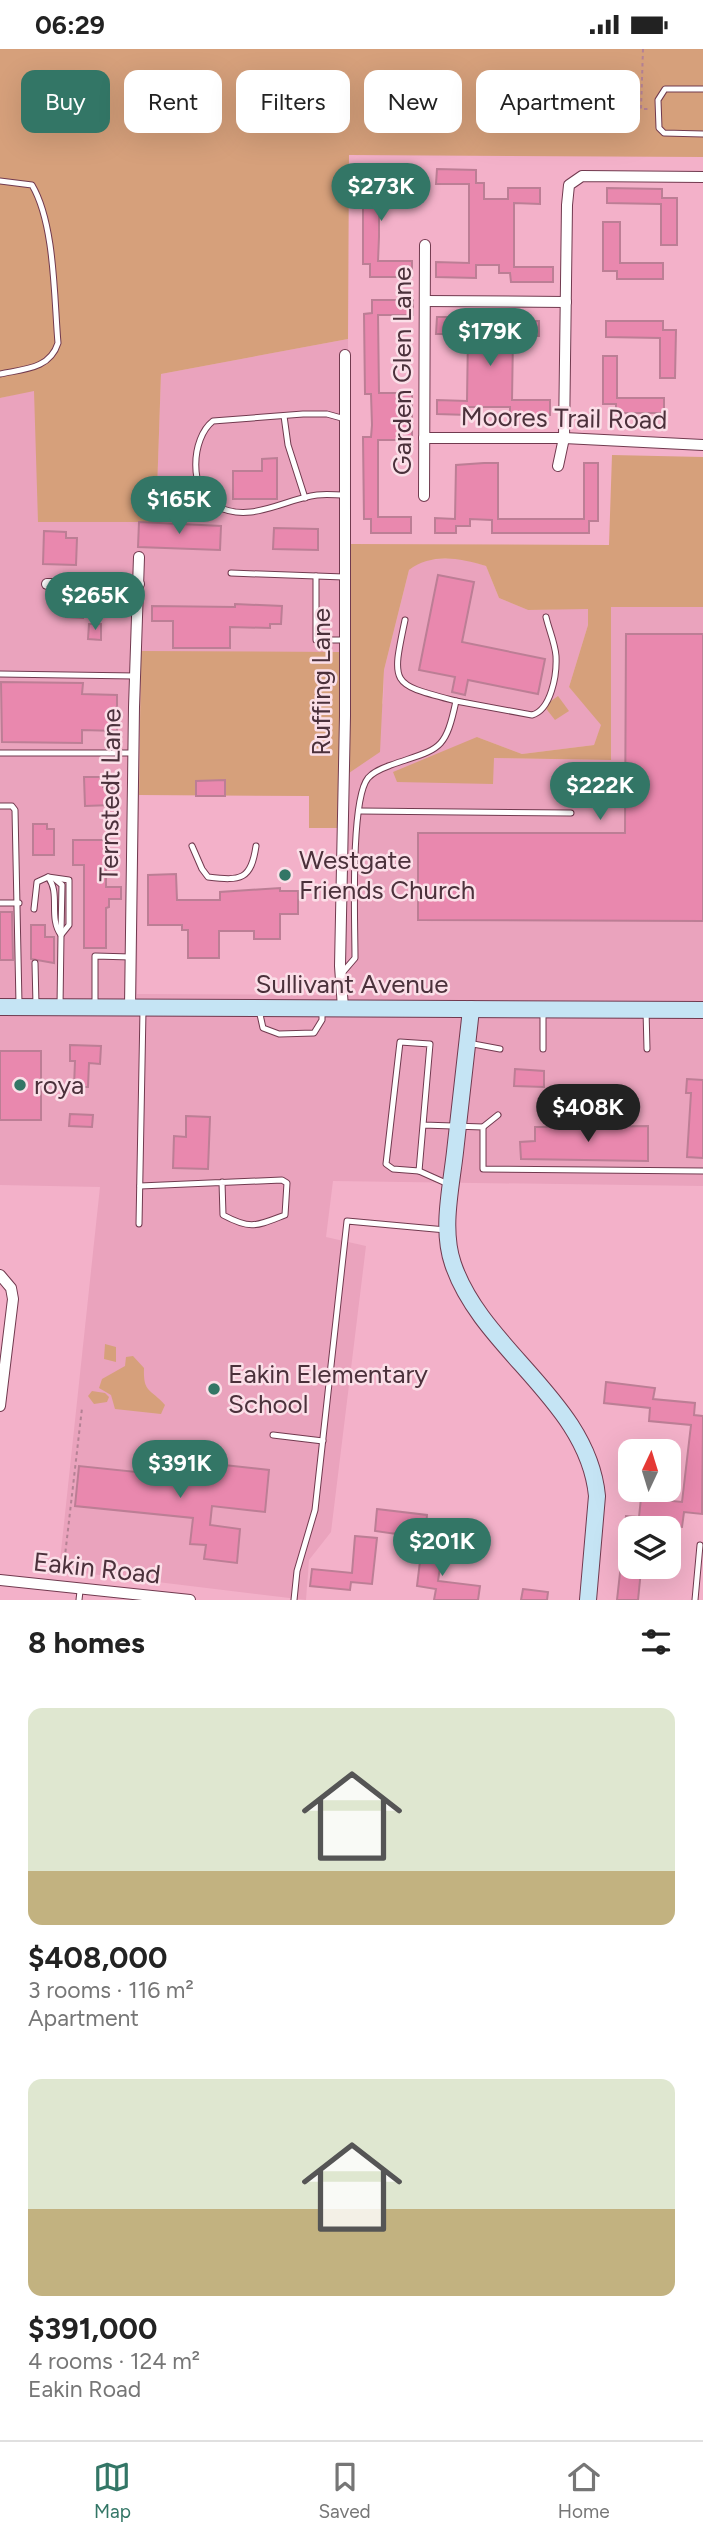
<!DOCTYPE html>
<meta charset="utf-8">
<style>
:root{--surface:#fff;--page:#f6f6f6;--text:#222;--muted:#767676;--line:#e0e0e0;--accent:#337666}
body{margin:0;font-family:Figtree,sans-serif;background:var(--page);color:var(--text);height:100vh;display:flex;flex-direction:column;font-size:26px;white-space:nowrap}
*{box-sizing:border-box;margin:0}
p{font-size:23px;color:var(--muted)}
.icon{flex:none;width:38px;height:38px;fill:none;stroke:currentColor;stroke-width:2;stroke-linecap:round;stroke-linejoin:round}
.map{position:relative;height:1551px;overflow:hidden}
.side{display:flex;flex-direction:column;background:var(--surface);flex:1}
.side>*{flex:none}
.banner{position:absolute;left:21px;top:21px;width:662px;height:63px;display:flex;gap:14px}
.needle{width:46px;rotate:4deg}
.controls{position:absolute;left:618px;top:1390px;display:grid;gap:14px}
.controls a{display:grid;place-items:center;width:63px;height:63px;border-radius:14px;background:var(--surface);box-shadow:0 7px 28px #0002;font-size:35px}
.price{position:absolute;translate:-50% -60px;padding:0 16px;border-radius:24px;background:var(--accent);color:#fff;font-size:23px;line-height:46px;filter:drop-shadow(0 2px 4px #0008)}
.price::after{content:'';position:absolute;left:50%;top:42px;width:21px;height:16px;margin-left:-10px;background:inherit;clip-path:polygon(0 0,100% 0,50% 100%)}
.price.active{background:#222;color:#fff}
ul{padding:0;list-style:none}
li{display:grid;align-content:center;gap:14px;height:371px;padding:0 28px}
li span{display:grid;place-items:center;height:217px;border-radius:14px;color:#555}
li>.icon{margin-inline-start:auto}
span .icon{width:126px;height:126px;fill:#fffc;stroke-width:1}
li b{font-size:30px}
h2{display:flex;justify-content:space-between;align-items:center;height:84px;padding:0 28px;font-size:30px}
.chip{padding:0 24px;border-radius:14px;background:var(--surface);box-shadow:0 7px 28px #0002;font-size:24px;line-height:63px}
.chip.active{background:var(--accent);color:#fff}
.status{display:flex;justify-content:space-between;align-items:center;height:49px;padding:0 35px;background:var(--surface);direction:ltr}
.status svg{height:19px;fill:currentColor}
.tab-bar{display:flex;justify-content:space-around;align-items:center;height:98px;border-top:2px solid var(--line);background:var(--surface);font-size:19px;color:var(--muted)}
.tab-bar a{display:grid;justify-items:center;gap:4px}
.tab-bar .active{color:var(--accent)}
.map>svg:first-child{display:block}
.built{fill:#eaa3bd}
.green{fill:#d6a07b}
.building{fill:#e988ae;stroke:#bc7e95;stroke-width:2}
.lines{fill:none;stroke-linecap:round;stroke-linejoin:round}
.lane-casing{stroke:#713a4f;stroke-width:7}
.street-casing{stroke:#713a4f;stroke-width:12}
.secondary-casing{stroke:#713a4f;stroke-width:18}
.path{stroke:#b58295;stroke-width:2;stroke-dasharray:3.5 3.5;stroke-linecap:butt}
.lane{stroke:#fff;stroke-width:5}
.street{stroke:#fff;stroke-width:10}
.secondary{stroke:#c5e4f4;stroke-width:16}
.poi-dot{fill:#337666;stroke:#fbdfe8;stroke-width:2.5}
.labels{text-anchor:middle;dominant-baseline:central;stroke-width:5;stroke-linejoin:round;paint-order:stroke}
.street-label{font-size:26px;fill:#4b313b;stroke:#fbdfe8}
.poi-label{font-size:26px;fill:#4b313b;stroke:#fbdfe8;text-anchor:start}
</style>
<div class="status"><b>06:29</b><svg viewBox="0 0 49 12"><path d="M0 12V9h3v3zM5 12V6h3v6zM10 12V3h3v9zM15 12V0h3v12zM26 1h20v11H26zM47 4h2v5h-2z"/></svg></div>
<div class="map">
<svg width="703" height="1551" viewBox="0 0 703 1551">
<rect width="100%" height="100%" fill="#f3b1c9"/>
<!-- built -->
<polygon class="built" points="348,290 350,603 141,603 137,945 336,946 339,723 383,654 384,621 409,521 423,511 461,509 486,517 499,549 528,561 589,559 588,576 569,638 602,675 594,696 522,705 477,688 493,735 493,709 610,711 611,558 703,558 703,1137 333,1132 326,1188 366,1197 331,1483 309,1511 306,1551 59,1521 100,1138 0,1136 0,349 34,341 156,473 161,325"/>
<!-- green -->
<g class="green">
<polygon points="0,0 703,0 703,108 349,106 348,290 161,325 156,473 38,473 34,342 0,349"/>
<path d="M612,406L703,408V558H611V711L494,709L493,735L397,733L393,723L477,688L522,705L594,696L601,676L569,638L588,576V560L528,561L499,549L486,517C459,509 432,504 409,521L384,621L380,703L349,724L350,495L609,496Z"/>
<polygon points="141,602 339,603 342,620 337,779 309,779 309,747 139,746"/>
<polygon points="558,647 569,662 555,671 544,657"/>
<polygon points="105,1295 116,1298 116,1313 104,1310"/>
<path d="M133,1307L144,1319C143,1344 150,1339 165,1356L161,1365L115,1360L111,1346L99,1339L102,1330L125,1317L126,1308Z"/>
<polygon points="92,1342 105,1344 109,1348 107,1353 94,1355 88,1347"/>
</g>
<!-- building -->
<g class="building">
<polygon points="372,119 412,119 412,135 379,135 379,188 378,212 412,212 412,228 370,228 370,215 363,215 363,133 372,133"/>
<polygon points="437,120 476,121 476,134 484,134 484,150 508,150 508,139 540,139 540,155 514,154 514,218 553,218 553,233 511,233 510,224 499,224 499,216 476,216 476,229 436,228 436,213 469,214 469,135 436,135"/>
<polygon points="607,139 662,140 662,149 677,149 677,196 661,196 661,155 607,154"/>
<polygon points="603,173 620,173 620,214 663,214 663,230 617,230 617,222 603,222"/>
<polygon points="372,251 413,251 413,266 378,266 379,344 412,344 412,391 378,391 378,468 411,468 411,484 371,484 371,470 364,470 363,388 371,388 372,376 371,345 365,345 364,265 372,264"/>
<polygon points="437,268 470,268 470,277 483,277 483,285 508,285 508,272 539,272 539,287 513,287 512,351 550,351 550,366 510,366 510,358 468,358 468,366 437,365 437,351 467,352 468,285 436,285"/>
<polygon points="606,272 663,272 663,281 676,281 675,329 660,329 660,289 606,288"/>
<polygon points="603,307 617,307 617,349 664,349 664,364 616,364 616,355 603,355"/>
<polygon points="277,409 277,450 233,450 233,422 262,422 262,410"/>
<polygon points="484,414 498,414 498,470 584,470 584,414 598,414 598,472 589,472 589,484 492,484 492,471 470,470 470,477 456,477 456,484 435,484 435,469 455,470 456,416"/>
<polygon points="139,473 221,477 220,501 138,498"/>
<polygon points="274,479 318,480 318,501 273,500"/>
<polygon points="44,482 66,483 66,489 77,489 76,516 43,515"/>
<polygon points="438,526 474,533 462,593 545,610 538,645 468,631 465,646 452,643 455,628 419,621"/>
<polygon points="67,543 104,543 104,557 84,556 83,569 66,568"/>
<polygon points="235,555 282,557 281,575 270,575 270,579 230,578 230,599 173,599 173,572 152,572 152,557 235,558"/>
<polygon points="89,575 101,575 101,591 88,590"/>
<polygon points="626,585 703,585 703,872 418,871 418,784 625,784"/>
<polygon points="1,633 83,634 82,645 117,646 117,682 82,681 82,694 2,693"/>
<polygon points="84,728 103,728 103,738 112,738 112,756 85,757"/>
<polygon points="225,731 225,747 196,747 196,732"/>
<polygon points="33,775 47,775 47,780 54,780 54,806 33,806"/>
<polygon points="73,791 106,791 106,838 121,838 121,850 109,850 109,858 106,859 106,899 84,899 84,816 73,816"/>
<polygon points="176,825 177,851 220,851 220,843 280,839 280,842 298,842 298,865 280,865 280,890 254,890 254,882 219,882 219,909 188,909 188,881 182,881 182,876 148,876 148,826"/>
<polygon points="0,863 12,863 13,911 0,911"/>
<polygon points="31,876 45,876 45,888 54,888 54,914 31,910"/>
<polygon points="70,996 101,997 100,1015 89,1014 88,1038 74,1038 75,1012 70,1012"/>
<rect x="0" y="1002" width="41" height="69"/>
<polygon points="515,1020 544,1022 544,1038 514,1037"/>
<polygon points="687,1030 703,1031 703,1109 687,1108 691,1044 686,1044"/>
<polygon points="70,1065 93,1066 92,1078 69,1077"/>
<polygon points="186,1067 210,1068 208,1120 173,1119 174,1087 186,1088"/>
<polygon points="648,1077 648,1112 521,1110 520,1093 535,1092 535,1078"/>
<polygon points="606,1333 655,1339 653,1350 695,1354 694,1366 703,1367 702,1465 684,1463 682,1478 647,1474 646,1479 625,1479 626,1467 639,1468 641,1449 682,1453 691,1376 649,1372 650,1359 604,1354"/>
<polygon points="215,1415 269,1421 265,1463 212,1457 210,1476 240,1480 237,1514 204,1510 206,1496 190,1495 193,1469 75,1457 79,1417 213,1431"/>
<polygon points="377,1460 427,1466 425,1489 375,1482"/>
<polygon points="355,1487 377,1489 372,1535 351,1533 350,1541 310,1537 312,1520 352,1524"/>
<polygon points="624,1488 630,1488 630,1520 641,1521 638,1551 617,1551"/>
<polygon points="422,1496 443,1498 438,1532 480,1537 478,1551 434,1551 436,1540 417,1537"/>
<polygon points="523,1540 548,1543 547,1551 521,1551"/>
</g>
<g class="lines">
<!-- lane casing -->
<g class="lane-casing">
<g id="lane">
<polyline points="703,40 665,40 658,51 659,79 664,84 703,85"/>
<path d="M0,132L32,136C55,175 54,249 58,294C50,320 24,320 0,325"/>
<polyline points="284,367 288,396 305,449"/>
<path d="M345,446C336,446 326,445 317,446C284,450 251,475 216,457C188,443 191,389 213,372L303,365H327L345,370"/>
<polyline points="231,524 344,528"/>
<polyline points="316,527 316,591 344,591"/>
<polyline points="0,625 135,627"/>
<path d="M456,652L532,666C551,661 557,626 556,607C555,594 549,581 546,568"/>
<polyline points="0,704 133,704"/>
<polyline points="0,757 12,757 15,761 19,955"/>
<polyline points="360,762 571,764"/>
<path d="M192,797L202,820L208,828C241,832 251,831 256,797"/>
<path d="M48,828C61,845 48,868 61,886L60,957"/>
<polyline points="55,830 62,836 61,883"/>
<polyline points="0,854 19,854"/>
<polyline points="34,860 37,833 48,828 69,831 69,876 61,886"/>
<polyline points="35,914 36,956"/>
<path d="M343,923L355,909C355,875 350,751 368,729C374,722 383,719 391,716C439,699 445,704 456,652C391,635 391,637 405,571"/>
<polyline points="95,956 95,907 131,908"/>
<polyline points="259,961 263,979 279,985 314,984 322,971 322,962"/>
<polyline points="646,961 647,1000"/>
<polyline points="543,963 543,1000"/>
<polyline points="468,994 500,1000"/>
<polyline points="423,1076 419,1122 393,1120 386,1115 400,993 430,995 423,1076 483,1078 483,1120 703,1122"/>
<polyline points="483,1078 498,1066"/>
<polyline points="419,1122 448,1135"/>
<path d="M140,1137L282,1131L287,1134L285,1166C256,1177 251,1181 223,1166L222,1133"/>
<polyline points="139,1175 143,961"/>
<polyline points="273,1386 323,1392"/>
<polyline points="79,1551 80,1542"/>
<polyline points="294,1551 297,1522 315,1461 347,1172 446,1181"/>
<polyline points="695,1551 700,1496"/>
</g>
</g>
<!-- street casing -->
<g class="street-casing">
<g id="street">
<polyline points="425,252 566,253"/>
<polyline points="424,389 564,389 703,396"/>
<polyline points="558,417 564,389 567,156 569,136 582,127 703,128"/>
<polyline points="424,447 425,196"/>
<polyline points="47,535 139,535"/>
<polyline points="130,958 134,658 139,508"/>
<polyline points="343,959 340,917 345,667 345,306"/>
<polyline points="0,1226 11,1239 13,1250 0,1357"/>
<polyline points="0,1531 190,1551"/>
</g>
</g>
<!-- secondary casing -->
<g class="secondary-casing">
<g id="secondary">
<polyline points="0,958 703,961"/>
<path d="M471,960C466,1008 460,1056 455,1103C451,1139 441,1180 453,1215C482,1301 588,1352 597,1447L588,1551"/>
</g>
</g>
<!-- path -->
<g class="path">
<polyline points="643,0 641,60 650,60"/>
<polyline points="63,1524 82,1359"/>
</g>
<!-- lane -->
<use href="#lane" class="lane"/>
<!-- street -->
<use href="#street" class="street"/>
<!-- secondary -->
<use href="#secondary" class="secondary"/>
</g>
<!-- markers -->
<g class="poi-dot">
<circle cx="285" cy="826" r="7"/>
<circle cx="20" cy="1036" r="7"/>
<circle cx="214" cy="1340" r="7"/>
</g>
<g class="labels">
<!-- street labels -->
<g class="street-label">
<text transform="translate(402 322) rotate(-90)">Garden Glen Lane</text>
<text transform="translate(564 369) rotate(1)">Moores Trail Road</text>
<text transform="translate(321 633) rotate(-90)">Ruffing Lane</text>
<text transform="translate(110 746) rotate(-89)">Ternstedt Lane</text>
<text x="352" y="935">Sullivant Avenue</text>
<text transform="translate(97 1519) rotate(6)">Eakin Road</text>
</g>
<!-- poi labels -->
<g class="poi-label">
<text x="299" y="811">Westgate<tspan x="299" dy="30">Friends Church</tspan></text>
<text x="34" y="1036">roya</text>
<text x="228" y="1325">Eakin Elementary<tspan x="228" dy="30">School</tspan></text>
</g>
</g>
</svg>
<div class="controls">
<a><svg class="needle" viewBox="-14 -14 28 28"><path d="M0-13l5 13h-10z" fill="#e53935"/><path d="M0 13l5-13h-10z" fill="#767676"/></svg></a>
<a><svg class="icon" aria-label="layers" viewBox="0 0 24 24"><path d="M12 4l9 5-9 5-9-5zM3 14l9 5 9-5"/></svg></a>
</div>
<b class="price" style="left:381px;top:174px">$273K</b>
<b class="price" style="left:490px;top:319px">$179K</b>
<b class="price" style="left:179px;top:487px">$165K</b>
<b class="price" style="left:95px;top:583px">$265K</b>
<b class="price" style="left:600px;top:773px">$222K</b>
<b class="price active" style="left:588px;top:1095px">$408K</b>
<b class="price" style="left:180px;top:1451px">$391K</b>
<b class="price" style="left:442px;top:1529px">$201K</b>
<div class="banner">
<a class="chip active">Buy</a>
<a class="chip">Rent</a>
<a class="chip">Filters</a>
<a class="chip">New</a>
<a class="chip">Apartment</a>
</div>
</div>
<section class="side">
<h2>8 homes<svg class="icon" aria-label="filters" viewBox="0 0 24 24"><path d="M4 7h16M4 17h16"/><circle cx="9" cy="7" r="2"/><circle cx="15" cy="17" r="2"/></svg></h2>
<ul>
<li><span style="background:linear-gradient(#dfe7d0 75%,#c2b280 0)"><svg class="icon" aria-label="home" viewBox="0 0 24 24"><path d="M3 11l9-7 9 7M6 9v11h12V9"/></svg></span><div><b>$408,000</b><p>3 rooms · 116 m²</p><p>Apartment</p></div></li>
<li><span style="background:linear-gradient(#dfe7d0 60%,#c2b280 0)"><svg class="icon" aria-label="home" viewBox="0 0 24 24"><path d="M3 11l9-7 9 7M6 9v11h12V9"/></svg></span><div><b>$391,000</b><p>4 rooms · 124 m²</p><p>Eakin Road</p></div></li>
</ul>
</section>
<nav class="tab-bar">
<a class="active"><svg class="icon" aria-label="map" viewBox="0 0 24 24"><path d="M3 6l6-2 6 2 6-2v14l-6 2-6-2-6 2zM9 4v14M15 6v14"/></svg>Map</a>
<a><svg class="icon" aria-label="saved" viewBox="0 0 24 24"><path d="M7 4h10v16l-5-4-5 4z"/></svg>Saved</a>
<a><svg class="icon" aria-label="home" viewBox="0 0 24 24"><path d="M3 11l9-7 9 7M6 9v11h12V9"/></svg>Home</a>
</nav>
